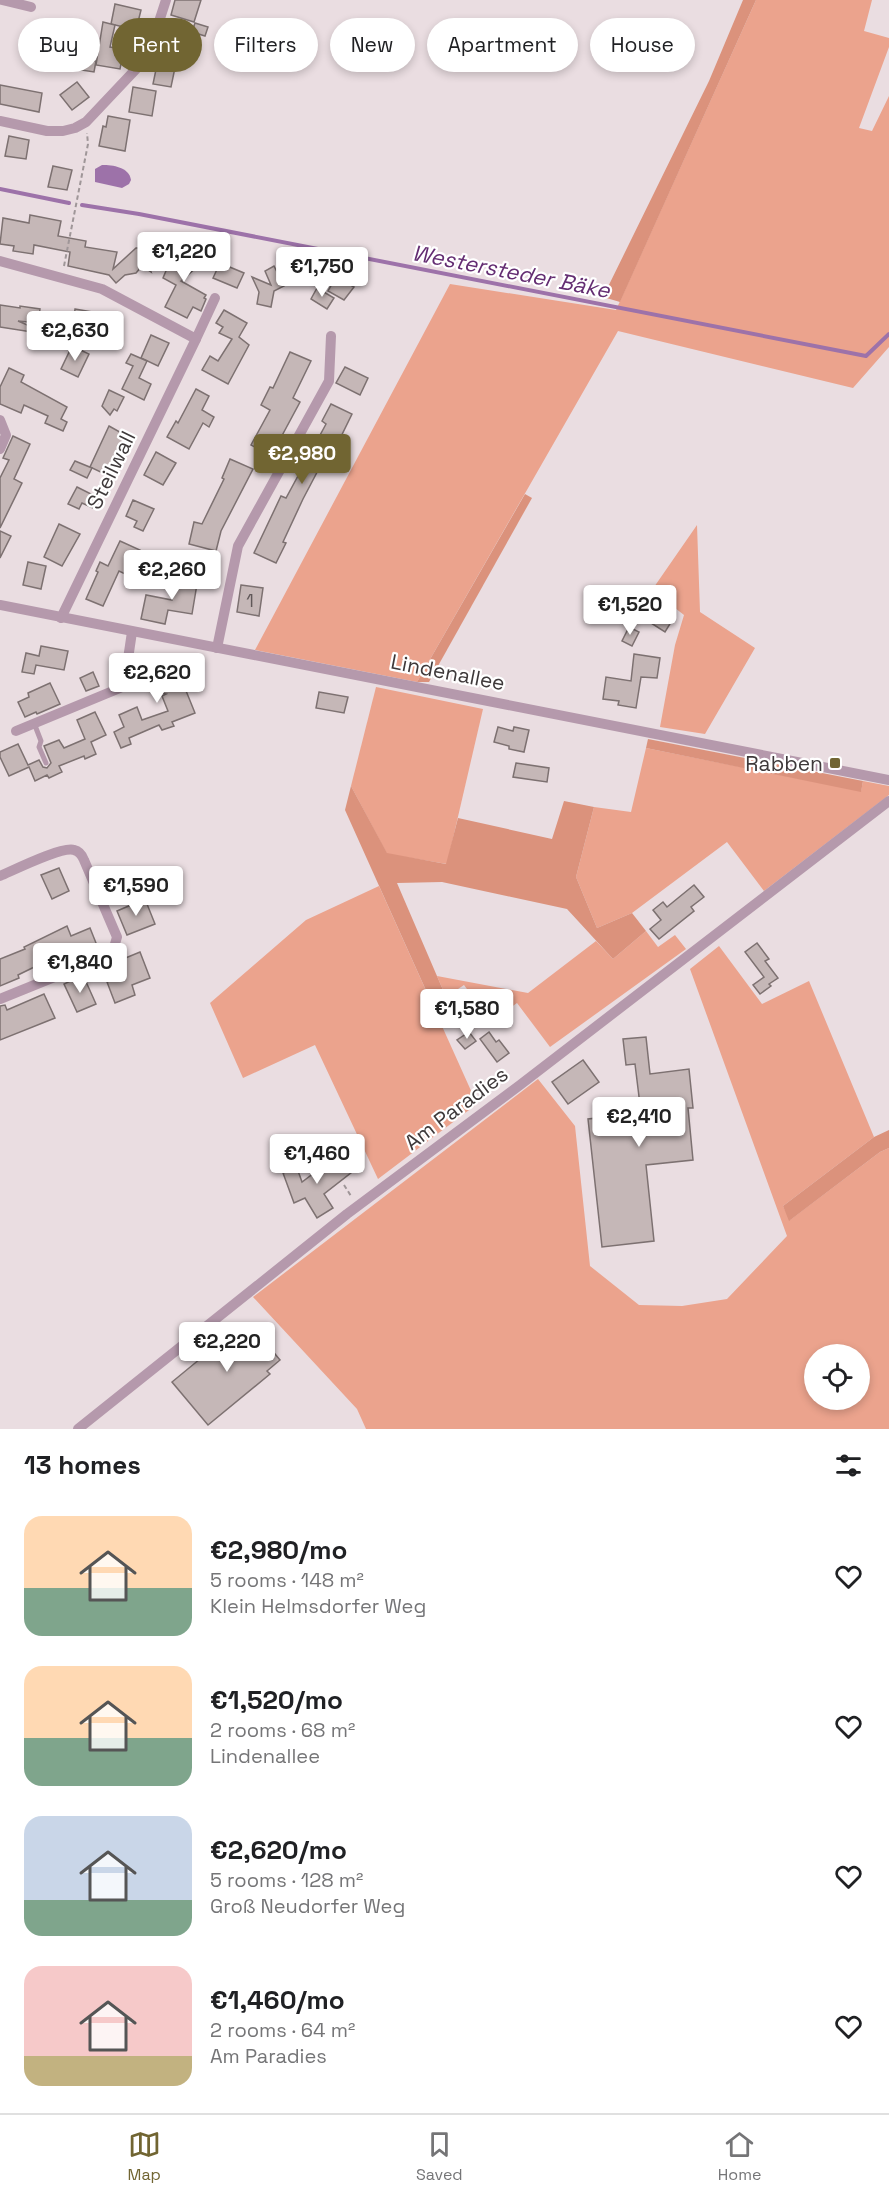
<!DOCTYPE html>
<meta charset="utf-8">
<style>
:root{--surface:#fff;--page:#f6f6f6;--text:#202124;--muted:#757577;--line:#e0e0e0;--accent:#716532}
body{margin:0;font-family:"Space Grotesk",sans-serif;background:var(--page);color:var(--text);height:100vh;display:flex;flex-direction:column;font-size:22px;white-space:nowrap}
*{box-sizing:border-box;margin:0}
p{font-size:20px;color:var(--muted)}
.icon{flex:none;width:33px;height:33px;fill:none;stroke:currentColor;stroke-width:2;stroke-linecap:round;stroke-linejoin:round}
.map{position:relative;height:1429px;overflow:hidden}
.drawer{display:flex;flex-direction:column;background:var(--surface);flex:1}
.drawer>*{flex:none}
.top-card{position:absolute;left:18px;top:18px;width:854px;height:54px;display:flex;gap:12px}
.buttons{position:absolute;left:804px;top:1344px;display:grid;gap:12px}
.buttons a{display:grid;place-items:center;width:66px;height:66px;border-radius:50%;background:var(--surface);box-shadow:0 3px 9px #0003;font-size:30px}
.price{position:absolute;translate:-50% -51px;padding:0 14px;border-radius:6px;background:#fff;color:#222;font-size:20px;line-height:39px;filter:drop-shadow(0 2px 3px #0008)}
.price::after{content:'';position:absolute;left:50%;top:36px;width:18px;height:14px;margin-left:-9px;background:inherit;clip-path:polygon(0 0,100% 0,50% 100%)}
.price.active{background:var(--accent);color:#fff}
ul{padding:0;list-style:none}
li{display:flex;align-items:center;gap:18px;height:150px;padding:0 24px}
li span{display:grid;place-items:center;flex:none;width:168px;height:120px;border-radius:18px;color:#555}
li>.icon{margin-inline-start:auto}
span .icon{width:72px;height:72px;fill:#fffc;stroke-width:1}
li b{font-size:26px}
h2{display:flex;justify-content:space-between;align-items:center;height:72px;padding:0 24px;font-size:26px}
.pill{padding:0 21px;border-radius:27px;background:var(--surface);box-shadow:0 3px 9px #0003;font-size:21px;line-height:54px}
.pill.active{background:var(--accent);color:#fff}
.tab-bar{display:flex;justify-content:space-around;align-items:center;height:84px;border-top:2px solid var(--line);background:var(--surface);font-size:16px;color:var(--muted)}
.tab-bar a{display:grid;justify-items:center;gap:3px}
.tab-bar .active{color:var(--accent)}
.map>svg:first-child{display:block}
.green{fill:#eba38d;fill-rule:evenodd}
.forest{fill:#db927c}
.water{fill:#9d72a9}
.lines{fill:none;stroke-linecap:round;stroke-linejoin:round}
.stream{stroke:#9d72a9;stroke-width:4}
.building{fill:#c5b7b7;stroke:#7d7171;stroke-width:1.5}
.path{stroke:#9f9698;stroke-width:2;stroke-dasharray:4.5 3;stroke-linecap:butt}
.lane{stroke:#b599ac;stroke-width:5}
.street{stroke:#b599ac;stroke-width:10}
.poi-dot{fill:#716532;stroke:#fff;stroke-width:2}
.labels{text-anchor:middle;dominant-baseline:central;stroke-width:4.5;stroke-linejoin:round;paint-order:stroke}
.number-label{font-size:18px;fill:#605859}
.street-label{font-size:21px;fill:#3e393a;stroke:#fff}
.poi-label{font-size:21px;fill:#3e393a;stroke:#fff;text-anchor:end}
.water-label{font-size:22px;font-style:italic;fill:#642d72;stroke:#fff}
</style>
<div class="map">
<svg width="889" height="1429" viewBox="0 0 889 1429">
<rect width="100%" height="100%" fill="#eadde1"/>
<!-- green -->
<g class="green">
<polygon points="756,0 872,0 864,31 889,38 889,47 859,128 872,131 889,96 889,347 853,388 618,331 417,682 255,650 450,284 616,310"/>
<polygon points="697,525 700,612 755,648 705,734 660,727 675,645 684,615 652,590"/>
<polygon points="376,687 483,709 447,864 387,854 351,786"/>
<polygon points="646,748 861,791 863,781 889,786 889,795 764,891 727,842 632,913 597,928 576,877 594,807 631,812"/>
<polygon points="379,886 477,1104 378,1179 315,1045 243,1078 210,1003 306,920"/>
<polygon points="646,931 658,947 675,935 686,949 550,1047 517,1003 491,1022 464,985 446,997 437,976 528,993 596,941 613,959"/>
<path d="M719,946L762,1004L809,981L874,1137L783,1206L790,1220L880,1152L889,1148V1429H366L357,1409L253,1297L538,1079L575,1126L590,1266L639,1305L682,1306L727,1299L787,1236L690,969ZM814,1354H860V1400H814Z"/>
</g>
<!-- forest -->
<g class="forest">
<polygon points="743,0 756,0 620,302 603,297 709,81"/>
<polygon points="525,494 532,498 429,682 417,682"/>
<polygon points="648,739 863,781 861,792 646,748"/>
<polygon points="351,786 387,853 446,864 458,818 552,839 564,801 594,807 576,877 597,928 632,913 646,931 613,959 567,909 442,882 397,883 446,997 433,1006 345,810"/>
<polygon points="889,1130 889,1148 880,1152 789,1221 783,1206 874,1137"/>
</g>
<!-- water -->
<path class="water" d="M102,165C113,165 129,167 131,180L129,184L122,188L95,182V169Z"/>
<g class="lines">
<!-- stream -->
<g class="stream">
<polyline points="0,189 69,203"/>
<polyline points="82,205 139,214 866,356 889,334"/>
</g>
</g>
<!-- building -->
<g class="building">
<polygon points="175,0 201,0 194,22 171,15"/>
<polygon points="115,4 141,10 136,30 111,24"/>
<polygon points="103,22 115,25 110,47 124,49 120,69 96,65"/>
<polygon points="195,23 208,27 205,36 192,32"/>
<polygon points="28,26 51,33 45,57 21,50"/>
<polygon points="159,55 177,58 171,87 153,84"/>
<polygon points="83,59 96,61 94,72 81,70"/>
<polygon points="77,82 89,97 72,110 60,95"/>
<polygon points="0,85 42,93 39,112 0,104"/>
<polygon points="133,87 156,91 152,116 129,112"/>
<polygon points="108,116 130,120 125,151 99,146 103,126 106,127"/>
<polygon points="9,136 29,140 26,159 5,156"/>
<polygon points="53,166 72,170 67,190 48,187"/>
<polygon points="30,215 61,221 58,236 86,241 85,247 117,252 113,269 136,248 141,248 144,251 151,272 142,266 136,273 125,275 116,283 109,275 68,266 70,252 34,245 33,254 13,251 14,246 0,244 3,218 29,223"/>
<polygon points="177,245 206,259 181,281 206,295 204,298 206,299 201,311 193,307 187,318 165,307 176,285 163,278"/>
<polygon points="220,263 244,273 237,288 213,278"/>
<polygon points="274,266 284,286 274,291 271,307 257,304 259,292 252,277 271,285 265,271"/>
<polygon points="340,270 356,278 352,286 354,287 344,300 328,291"/>
<polygon points="317,288 334,298 327,309 311,299"/>
<polygon points="0,305 20,308 20,306 40,309 38,323 18,321 39,330 38,333 0,327"/>
<polygon points="75,309 99,313 97,332 73,328"/>
<polygon points="224,310 247,323 239,337 249,345 228,384 202,370 210,356 218,361 232,339 219,333 223,327 216,323"/>
<polygon points="151,335 169,343 158,366 141,358"/>
<polygon points="72,346 89,354 78,377 61,369"/>
<polygon points="290,352 311,361 293,398 300,402 271,456 251,445 270,410 261,405 270,387 273,388"/>
<polygon points="131,354 147,361 139,378 151,384 144,400 122,389 133,366 126,363"/>
<polygon points="345,367 368,378 360,395 336,383"/>
<polygon points="9,368 24,375 21,382 67,407 61,419 67,422 63,431 45,423 48,416 24,405 21,413 0,404 0,387"/>
<polygon points="196,389 209,396 202,410 214,417 209,427 203,423 189,449 167,437 176,421 178,423"/>
<polygon points="109,390 124,397 117,411 114,409 110,415 102,406"/>
<polygon points="331,404 352,414 328,463 323,461 303,499 283,542 286,543 276,563 254,553 281,496 286,498 326,424 322,421"/>
<polygon points="109,426 127,436 109,476 90,467"/>
<polygon points="13,436 30,444 14,479 22,483 0,528 0,478 9,460 3,458"/>
<polygon points="156,452 176,463 163,485 144,475"/>
<polygon points="230,459 253,469 221,531 216,551 189,544 194,522 202,524 224,479 222,478"/>
<polygon points="75,461 92,468 87,478 70,470"/>
<polygon points="77,487 99,498 93,508 82,503 79,509 68,504"/>
<polygon points="133,500 154,509 143,531 134,527 137,521 126,516"/>
<polygon points="59,524 80,534 62,566 44,557"/>
<polygon points="0,531 11,536 0,558"/>
<polygon points="120,541 140,550 135,560 146,565 138,580 119,571 103,606 86,599 98,572 96,571 100,562 108,566"/>
<polygon points="28,562 46,566 41,589 23,585"/>
<polygon points="177,574 198,578 192,614 168,610 165,624 141,619 146,595 172,600"/>
<polygon points="241,585 263,588 259,616 237,612"/>
<polygon points="648,603 673,619 665,632 640,616"/>
<polygon points="629,627 639,632 632,646 622,641"/>
<polygon points="41,646 68,651 64,670 36,665 34,674 22,672 26,653 39,656"/>
<polygon points="634,654 660,658 657,678 641,677 636,708 618,705 619,701 603,699 606,677 631,681"/>
<polygon points="168,664 169,669 176,666 195,713 172,722 174,726 162,730 159,725 129,738 131,744 121,748 114,732 124,727 119,715 137,707 142,720 168,711 162,696 166,694 161,693 158,687 149,691 135,687 138,675 154,676 152,670"/>
<polygon points="93,672 99,686 86,691 80,678"/>
<polygon points="50,683 60,704 37,714 36,712 25,717 18,702 29,697 28,693"/>
<polygon points="319,692 348,697 344,713 316,708"/>
<polygon points="95,712 106,735 91,742 96,754 85,759 84,756 59,766 62,772 49,778 47,775 35,781 29,767 9,776 0,757 0,752 18,744 28,765 39,760 43,767 47,768 51,763 44,746 59,740 64,748 85,739 77,720"/>
<polygon points="498,727 513,731 514,727 529,730 524,752 509,749 509,746 494,742"/>
<polygon points="516,763 549,768 547,782 513,777"/>
<polygon points="59,868 69,891 52,899 41,875"/>
<polygon points="694,885 704,897 691,907 694,911 659,939 650,929 661,920 653,910 663,902 667,907"/>
<polygon points="145,899 155,924 127,935 117,911"/>
<polygon points="67,926 71,936 90,928 98,948 75,957 71,949 18,975 19,978 0,986 0,959 25,949 24,947"/>
<polygon points="757,943 769,959 765,961 778,978 769,984 771,986 760,994 753,985 764,977 745,952"/>
<polygon points="140,952 150,978 132,985 135,995 115,1003 107,982 117,978 111,964"/>
<polygon points="83,975 96,1004 77,1012 64,984"/>
<polygon points="44,994 55,1018 0,1040 0,1006 5,1005 7,1010"/>
<polygon points="469,1032 476,1041 465,1049 457,1040"/>
<polygon points="489,1032 496,1042 499,1040 509,1053 497,1062 480,1039"/>
<polygon points="646,1037 650,1074 689,1069 693,1108 688,1108 693,1160 646,1165 654,1241 602,1247 588,1119 641,1113 635,1064 626,1065 623,1039"/>
<polygon points="583,1060 599,1082 568,1104 552,1082"/>
<polygon points="339,1154 352,1172 324,1194 333,1208 317,1218 305,1198 294,1203 283,1173 297,1168 302,1182"/>
<polygon points="249,1323 280,1360 267,1371 270,1374 208,1425 172,1382 234,1331 237,1334"/>
</g>
<g class="lines">
<!-- path -->
<g class="path">
<polyline points="64,266 88,144 87,133"/>
<polyline points="344,1185 351,1196"/>
</g>
<!-- lane -->
<polyline class="lane" points="34,723 41,741 39,747 46,763"/>
<!-- street -->
<g class="street">
<polyline points="2,0 31,7"/>
<polyline points="0,121 47,131 63,131 75,128 86,122 137,68 153,40 166,0"/>
<polyline points="0,261 102,289 196,339 61,618"/>
<polyline points="196,339 215,298"/>
<polyline points="0,420 6,435 0,449"/>
<polyline points="0,605 889,780"/>
<polyline points="217,648 238,546 329,381 331,336"/>
<polyline points="16,731 120,688 125,679 132,632"/>
<path d="M0,876C14,870 62,846 74,850C79,851 82,855 84,860L117,937L113,951L106,956L0,999"/>
<polyline points="78,1429 347,1214 520,1085 889,801"/>
</g>
</g>
<!-- markers -->
<rect class="poi-dot" x="829" y="757" width="12" height="12" rx="3"/>
<g class="labels">
<!-- number labels -->
<g class="number-label">
<text x="250" y="600">1</text>
</g>
<!-- street labels -->
<g class="street-label">
<text transform="translate(111 470) rotate(-64)">Steilwall</text>
<text transform="translate(448 672) rotate(11)">Lindenallee</text>
<text transform="translate(456 1108) rotate(-37)">Am Paradies</text>
</g>
<!-- poi labels -->
<g class="poi-label">
<text x="823" y="763">Rabben</text>
</g>
<!-- water labels -->
<g class="water-label">
<text transform="translate(511 271) rotate(11)">Westersteder Bäke</text>
</g>
</g>
</svg>
<div class="buttons">
<a><svg class="icon" aria-label="locate" viewBox="0 0 24 24"><circle cx="12" cy="12" r="6"/><path d="M12 2v4M12 18v4M2 12h4M18 12h4"/></svg></a>
</div>
<b class="price" style="left:184px;top:283px">€1,220</b>
<b class="price" style="left:322px;top:298px">€1,750</b>
<b class="price" style="left:75px;top:362px">€2,630</b>
<b class="price active" style="left:302px;top:485px">€2,980</b>
<b class="price" style="left:172px;top:601px">€2,260</b>
<b class="price" style="left:630px;top:636px">€1,520</b>
<b class="price" style="left:157px;top:704px">€2,620</b>
<b class="price" style="left:136px;top:917px">€1,590</b>
<b class="price" style="left:80px;top:994px">€1,840</b>
<b class="price" style="left:467px;top:1040px">€1,580</b>
<b class="price" style="left:639px;top:1148px">€2,410</b>
<b class="price" style="left:317px;top:1185px">€1,460</b>
<b class="price" style="left:227px;top:1373px">€2,220</b>
<div class="top-card">
<a class="pill">Buy</a>
<a class="pill active">Rent</a>
<a class="pill">Filters</a>
<a class="pill">New</a>
<a class="pill">Apartment</a>
<a class="pill">House</a>
</div>
</div>
<section class="drawer">
<h2>13 homes<svg class="icon" aria-label="filters" viewBox="0 0 24 24"><path d="M4 7h16M4 17h16"/><circle cx="9" cy="7" r="2"/><circle cx="15" cy="17" r="2"/></svg></h2>
<ul>
<li><span style="background:linear-gradient(#ffd9b3 60%,#7fa58c 0)"><svg class="icon" aria-label="home" viewBox="0 0 24 24"><path d="M3 11l9-7 9 7M6 9v11h12V9"/></svg></span><div><b>€2,980/mo</b><p>5 rooms · 148 m²</p><p>Klein Helmsdorfer Weg</p></div><svg class="icon" aria-label="heart" viewBox="0 0 24 24"><path d="M12 20l-8-8c-3-5 5-10 8-4 3-6 11-1 8 4z"/></svg></li>
<li><span style="background:linear-gradient(#ffd9b3 60%,#7fa58c 0)"><svg class="icon" aria-label="home" viewBox="0 0 24 24"><path d="M3 11l9-7 9 7M6 9v11h12V9"/></svg></span><div><b>€1,520/mo</b><p>2 rooms · 68 m²</p><p>Lindenallee</p></div><svg class="icon" aria-label="heart" viewBox="0 0 24 24"><path d="M12 20l-8-8c-3-5 5-10 8-4 3-6 11-1 8 4z"/></svg></li>
<li><span style="background:linear-gradient(#c9d6e8 70%,#7fa58c 0)"><svg class="icon" aria-label="home" viewBox="0 0 24 24"><path d="M3 11l9-7 9 7M6 9v11h12V9"/></svg></span><div><b>€2,620/mo</b><p>5 rooms · 128 m²</p><p>Groß Neudorfer Weg</p></div><svg class="icon" aria-label="heart" viewBox="0 0 24 24"><path d="M12 20l-8-8c-3-5 5-10 8-4 3-6 11-1 8 4z"/></svg></li>
<li><span style="background:linear-gradient(#f6c9c9 75%,#c2b280 0)"><svg class="icon" aria-label="home" viewBox="0 0 24 24"><path d="M3 11l9-7 9 7M6 9v11h12V9"/></svg></span><div><b>€1,460/mo</b><p>2 rooms · 64 m²</p><p>Am Paradies</p></div><svg class="icon" aria-label="heart" viewBox="0 0 24 24"><path d="M12 20l-8-8c-3-5 5-10 8-4 3-6 11-1 8 4z"/></svg></li>
</ul>
</section>
<nav class="tab-bar">
<a class="active"><svg class="icon" aria-label="map" viewBox="0 0 24 24"><path d="M3 6l6-2 6 2 6-2v14l-6 2-6-2-6 2zM9 4v14M15 6v14"/></svg>Map</a>
<a><svg class="icon" aria-label="saved" viewBox="0 0 24 24"><path d="M7 4h10v16l-5-4-5 4z"/></svg>Saved</a>
<a><svg class="icon" aria-label="home" viewBox="0 0 24 24"><path d="M3 11l9-7 9 7M6 9v11h12V9"/></svg>Home</a>
</nav>
